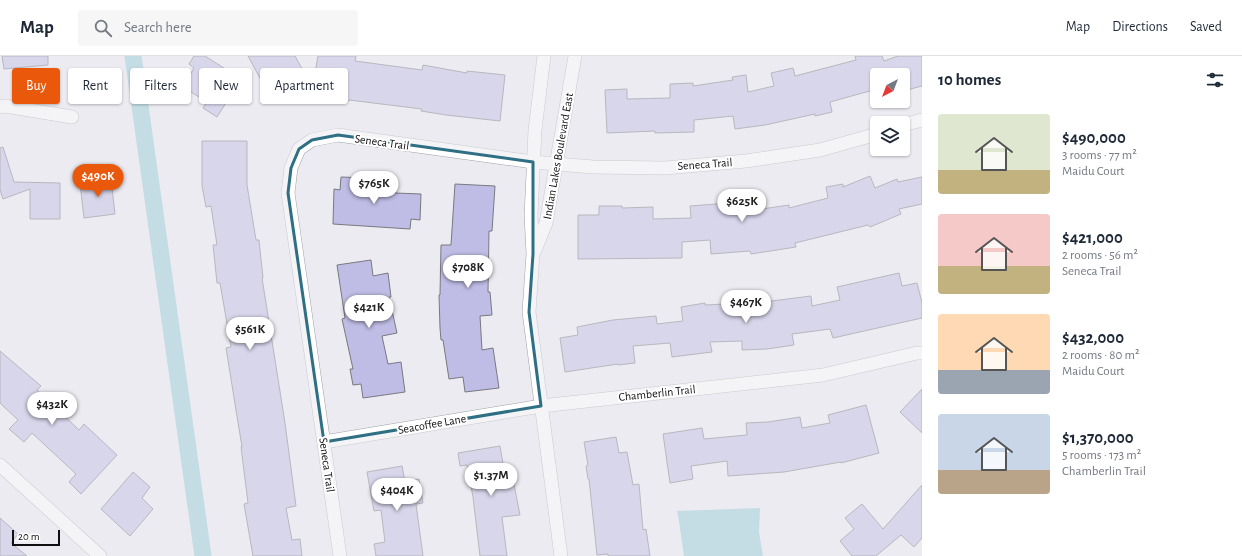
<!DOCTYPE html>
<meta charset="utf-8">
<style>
:root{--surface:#fff;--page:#f6f6f7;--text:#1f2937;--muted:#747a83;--line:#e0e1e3;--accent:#ea580c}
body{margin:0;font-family:"Alegreya Sans",sans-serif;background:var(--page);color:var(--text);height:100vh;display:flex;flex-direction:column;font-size:15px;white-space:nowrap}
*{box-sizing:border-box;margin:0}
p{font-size:13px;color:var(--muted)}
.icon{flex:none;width:22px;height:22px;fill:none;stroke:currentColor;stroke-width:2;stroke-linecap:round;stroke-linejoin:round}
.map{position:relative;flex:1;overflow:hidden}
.sheet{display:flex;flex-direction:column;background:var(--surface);width:320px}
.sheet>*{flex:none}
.guide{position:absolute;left:12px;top:12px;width:380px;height:36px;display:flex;gap:8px}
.needle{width:26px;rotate:222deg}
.controls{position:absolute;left:870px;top:12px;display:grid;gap:8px}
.controls a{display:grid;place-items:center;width:40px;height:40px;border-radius:4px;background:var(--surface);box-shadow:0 1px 3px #0004;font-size:20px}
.scale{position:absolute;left:12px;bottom:10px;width:48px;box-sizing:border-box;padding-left:4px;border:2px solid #0f0f11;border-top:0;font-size:11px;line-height:14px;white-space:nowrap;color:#0f0f11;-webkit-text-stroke:3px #fff;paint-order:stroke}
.price{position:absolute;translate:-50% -34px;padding:0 9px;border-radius:14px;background:#fff;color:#222;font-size:13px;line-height:26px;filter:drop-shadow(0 1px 2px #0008)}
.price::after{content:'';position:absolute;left:50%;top:24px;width:12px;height:9px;margin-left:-6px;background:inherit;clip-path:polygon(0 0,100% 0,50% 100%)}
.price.current{background:var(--accent);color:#fff}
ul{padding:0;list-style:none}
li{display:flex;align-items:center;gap:12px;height:100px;padding:0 16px}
li span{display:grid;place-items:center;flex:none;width:112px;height:80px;border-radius:4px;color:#555}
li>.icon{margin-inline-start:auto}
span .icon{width:48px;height:48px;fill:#fffc;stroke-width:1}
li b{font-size:17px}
h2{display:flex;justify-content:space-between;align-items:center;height:48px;padding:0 16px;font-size:17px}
.tag{padding:0 14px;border-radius:4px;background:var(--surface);box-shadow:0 1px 3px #0004;font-size:14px;line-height:36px}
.tag.current{background:var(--accent);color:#fff}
header{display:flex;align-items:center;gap:24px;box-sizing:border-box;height:56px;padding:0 20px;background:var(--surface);border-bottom:1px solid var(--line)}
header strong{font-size:19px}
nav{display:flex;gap:22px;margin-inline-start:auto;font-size:14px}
.search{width:280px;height:36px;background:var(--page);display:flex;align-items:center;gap:10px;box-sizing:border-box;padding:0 14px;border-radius:4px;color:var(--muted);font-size:15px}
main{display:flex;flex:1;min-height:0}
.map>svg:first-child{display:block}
.water{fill:#96cad6}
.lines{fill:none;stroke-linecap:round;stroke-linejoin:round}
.stream{stroke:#96cad6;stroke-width:5}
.canal{stroke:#96cad6;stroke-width:17}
.building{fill:#bfbce5;stroke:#79797f}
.minor-casing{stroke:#a2a2a8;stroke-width:14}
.minor{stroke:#fff;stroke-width:13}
.marked{fill:none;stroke:#2e6f83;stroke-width:3;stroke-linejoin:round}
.labels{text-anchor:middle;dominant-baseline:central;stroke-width:4;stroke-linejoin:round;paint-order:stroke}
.street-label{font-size:12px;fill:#0f0f11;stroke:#fff}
</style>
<header>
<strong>Map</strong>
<div class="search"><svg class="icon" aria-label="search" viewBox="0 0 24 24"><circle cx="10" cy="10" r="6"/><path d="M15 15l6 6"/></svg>Search here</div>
<nav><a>Map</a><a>Directions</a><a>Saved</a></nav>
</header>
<main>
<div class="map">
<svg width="922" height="500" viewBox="0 0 922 500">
<rect width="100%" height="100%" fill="#ebebf1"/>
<!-- water -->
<polygon class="water" points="760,452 759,476 763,500 684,500 679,465 677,455"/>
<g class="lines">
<!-- stream -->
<polyline class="stream" points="157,212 163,212"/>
<!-- canal -->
<polyline class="canal" points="133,0 203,500"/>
</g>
<!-- building -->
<g class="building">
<polygon points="2,0 48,0 48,9 4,13"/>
<polygon points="194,0 205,0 241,23 217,61 203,52 207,46 183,31 194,12 189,8"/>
<polygon points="248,0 295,0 306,20 269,39"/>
<polygon points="318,0 356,0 355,5 422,14 423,9 467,17 467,15 505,19 500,65 446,59 421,55 422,53 349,44 349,45 311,39"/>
<polygon points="855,0 882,0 884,5 898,0 922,0 922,30 903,35 903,19 877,19 877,33 830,46 832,56 815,60 815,58 765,69 735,73 733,60 694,64 694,76 655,77 655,75 607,77 605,34 627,33 627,43 670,42 670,28 693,27 693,30 733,24 732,21 746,19 748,36 774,30 771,17 793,12 795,20 856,4"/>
<polygon points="202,85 247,85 247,129 256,184 259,184 263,222 262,222 285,367 296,450 286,452 292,484 300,483 302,500 253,500 244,448 248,447 241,391 242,391 226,292 231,291 220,227 217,227 213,189 217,189 211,150 206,151 202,130"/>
<polygon points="3,91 14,126 60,127 60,163 30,163 30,133 3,143 0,134 0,92"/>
<polygon points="870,120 875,132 897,123 898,126 922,121 922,148 899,153 901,158 870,171 868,169 795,187 796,191 751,198 750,195 711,198 710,184 682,186 682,202 578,203 578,159 599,159 599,150 622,150 622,152 653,151 653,163 691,162 690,150 743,146 742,145 760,142 762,153 789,149 789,152 828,142 826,131 843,128 843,131"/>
<polygon points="341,121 367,122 367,124 395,126 395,137 421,138 420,164 411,163 410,173 333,168 334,133 340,134"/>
<polygon points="111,123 115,158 84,162 80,127"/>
<polygon points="455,128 495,130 492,175 489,175 488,236 490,236 492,259 480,260 482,294 493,292 499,332 465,336 463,321 449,323 443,284 441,284 440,272 439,239 440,239 441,189 451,189"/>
<polygon points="371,204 373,220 388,217 391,241 389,241 397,277 382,280 388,308 401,306 405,336 363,342 361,328 353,329 350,313 353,313 342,263 345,262 337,209"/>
<polygon points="899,217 902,230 917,227 922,247 922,262 833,282 830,273 792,278 794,289 767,293 742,294 742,285 710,286 712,296 672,301 670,287 633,290 635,307 618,309 618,308 565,316 560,282 578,279 577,271 613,264 656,260 657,268 683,265 681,251 705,247 705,249 764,246 811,240 812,250 840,244 837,231"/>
<polygon points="0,295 41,330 37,334 79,374 84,368 117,399 81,438 69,426 76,418 32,377 24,386 9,373 18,364 0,347"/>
<polygon points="922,333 922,377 900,356"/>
<polygon points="866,349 879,397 841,407 841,406 784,416 728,420 727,405 691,410 693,423 670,427 663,378 702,372 704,383 747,379 746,367 768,366 800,361 802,372 830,367 828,359"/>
<polygon points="616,381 619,397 627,396 633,429 639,428 643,474 646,473 650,500 608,500 608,498 597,499 589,423 588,423 586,410 588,409 584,386"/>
<polygon points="500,390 504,414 511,413 520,459 502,461 507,500 480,500 473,441 467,409 460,410 458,397"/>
<polygon points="402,410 405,426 419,423 423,447 416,448 423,500 376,500 374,488 385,486 381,454 374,455 367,416"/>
<polygon points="133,416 150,431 142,442 153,453 130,480 101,453"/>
<polygon points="922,429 922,482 914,491 901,479 876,500 852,500 840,485 854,473 845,462 862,448 883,473"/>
<polygon points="0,462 18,478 11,487 27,500 0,500"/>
</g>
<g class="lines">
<!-- minor casing -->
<g class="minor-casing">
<g id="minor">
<polyline points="544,0 535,74 531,160 533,198 529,256 561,500"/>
<polyline points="0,51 5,50 72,61"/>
<polyline points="903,69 922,64"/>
<polyline points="535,194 546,167 575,0"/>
<polyline points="324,386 541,350 823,319 917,297 922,297"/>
<polyline points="0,409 100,500"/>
<polyline points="340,500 288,137 291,112 299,93 312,84 338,79 533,106 593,111 665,112 746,105 820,94 877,78"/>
</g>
</g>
<!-- minor -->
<use href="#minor" class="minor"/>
</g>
<!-- marked area -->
<path d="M0 0H922V500H0ZM338,79L533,106V198L529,256L541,350L324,386L288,137L291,112L299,93L312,84Z" fill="#ebebf1" fill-opacity=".55" fill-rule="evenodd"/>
<path class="marked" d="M338,79L533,106V198L529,256L541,350L324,386L288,137L291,112L299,93L312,84Z"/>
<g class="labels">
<!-- street labels -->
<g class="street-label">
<text transform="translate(382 86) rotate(8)">Seneca Trail</text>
<text transform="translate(558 100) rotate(-80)">Indian Lakes Boulevard East</text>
<text transform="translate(705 108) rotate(-4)">Seneca Trail</text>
<text transform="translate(657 337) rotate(-6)">Chamberlin Trail</text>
<text transform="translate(432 368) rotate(-10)">Seacoffee Lane</text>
<text transform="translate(327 409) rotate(82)">Seneca Trail</text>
</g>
</g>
</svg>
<div class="controls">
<a><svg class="needle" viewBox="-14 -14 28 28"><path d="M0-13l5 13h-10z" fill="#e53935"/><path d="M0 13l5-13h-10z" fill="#747a83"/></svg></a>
<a><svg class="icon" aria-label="layers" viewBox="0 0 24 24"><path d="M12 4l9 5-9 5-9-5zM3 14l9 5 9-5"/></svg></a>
</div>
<div class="scale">20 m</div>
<b class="price current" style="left:98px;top:142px">$490K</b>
<b class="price" style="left:374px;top:149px">$765K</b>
<b class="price" style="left:742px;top:167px">$625K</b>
<b class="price" style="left:468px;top:233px">$708K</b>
<b class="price" style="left:746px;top:268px">$467K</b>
<b class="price" style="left:369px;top:273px">$421K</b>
<b class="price" style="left:250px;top:295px">$561K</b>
<b class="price" style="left:52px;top:370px">$432K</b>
<b class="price" style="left:491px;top:441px">$1.37M</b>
<b class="price" style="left:397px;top:456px">$404K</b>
<div class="guide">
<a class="tag current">Buy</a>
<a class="tag">Rent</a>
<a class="tag">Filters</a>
<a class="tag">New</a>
<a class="tag">Apartment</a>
</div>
</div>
<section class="sheet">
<h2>10 homes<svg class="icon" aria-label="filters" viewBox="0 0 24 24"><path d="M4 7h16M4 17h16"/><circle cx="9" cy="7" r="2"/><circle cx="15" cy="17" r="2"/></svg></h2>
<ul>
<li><span style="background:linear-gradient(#dfe7d0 70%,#c2b280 0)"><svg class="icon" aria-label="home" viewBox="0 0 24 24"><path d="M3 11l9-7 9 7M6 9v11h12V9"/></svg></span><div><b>$490,000</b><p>3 rooms · 77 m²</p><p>Maidu Court</p></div></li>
<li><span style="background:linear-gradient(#f6c9c9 65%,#c2b280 0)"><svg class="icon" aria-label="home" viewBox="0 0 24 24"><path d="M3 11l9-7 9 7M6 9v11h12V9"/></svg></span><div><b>$421,000</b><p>2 rooms · 56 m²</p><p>Seneca Trail</p></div></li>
<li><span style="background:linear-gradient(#ffd9b3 70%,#9aa5b1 0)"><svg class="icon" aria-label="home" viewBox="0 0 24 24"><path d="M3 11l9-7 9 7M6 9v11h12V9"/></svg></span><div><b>$432,000</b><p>2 rooms · 80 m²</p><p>Maidu Court</p></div></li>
<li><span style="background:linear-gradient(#c9d6e8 70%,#b9a48a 0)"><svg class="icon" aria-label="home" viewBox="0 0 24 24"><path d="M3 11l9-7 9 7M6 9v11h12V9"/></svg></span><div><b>$1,370,000</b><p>5 rooms · 173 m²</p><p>Chamberlin Trail</p></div></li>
</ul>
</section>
</main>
